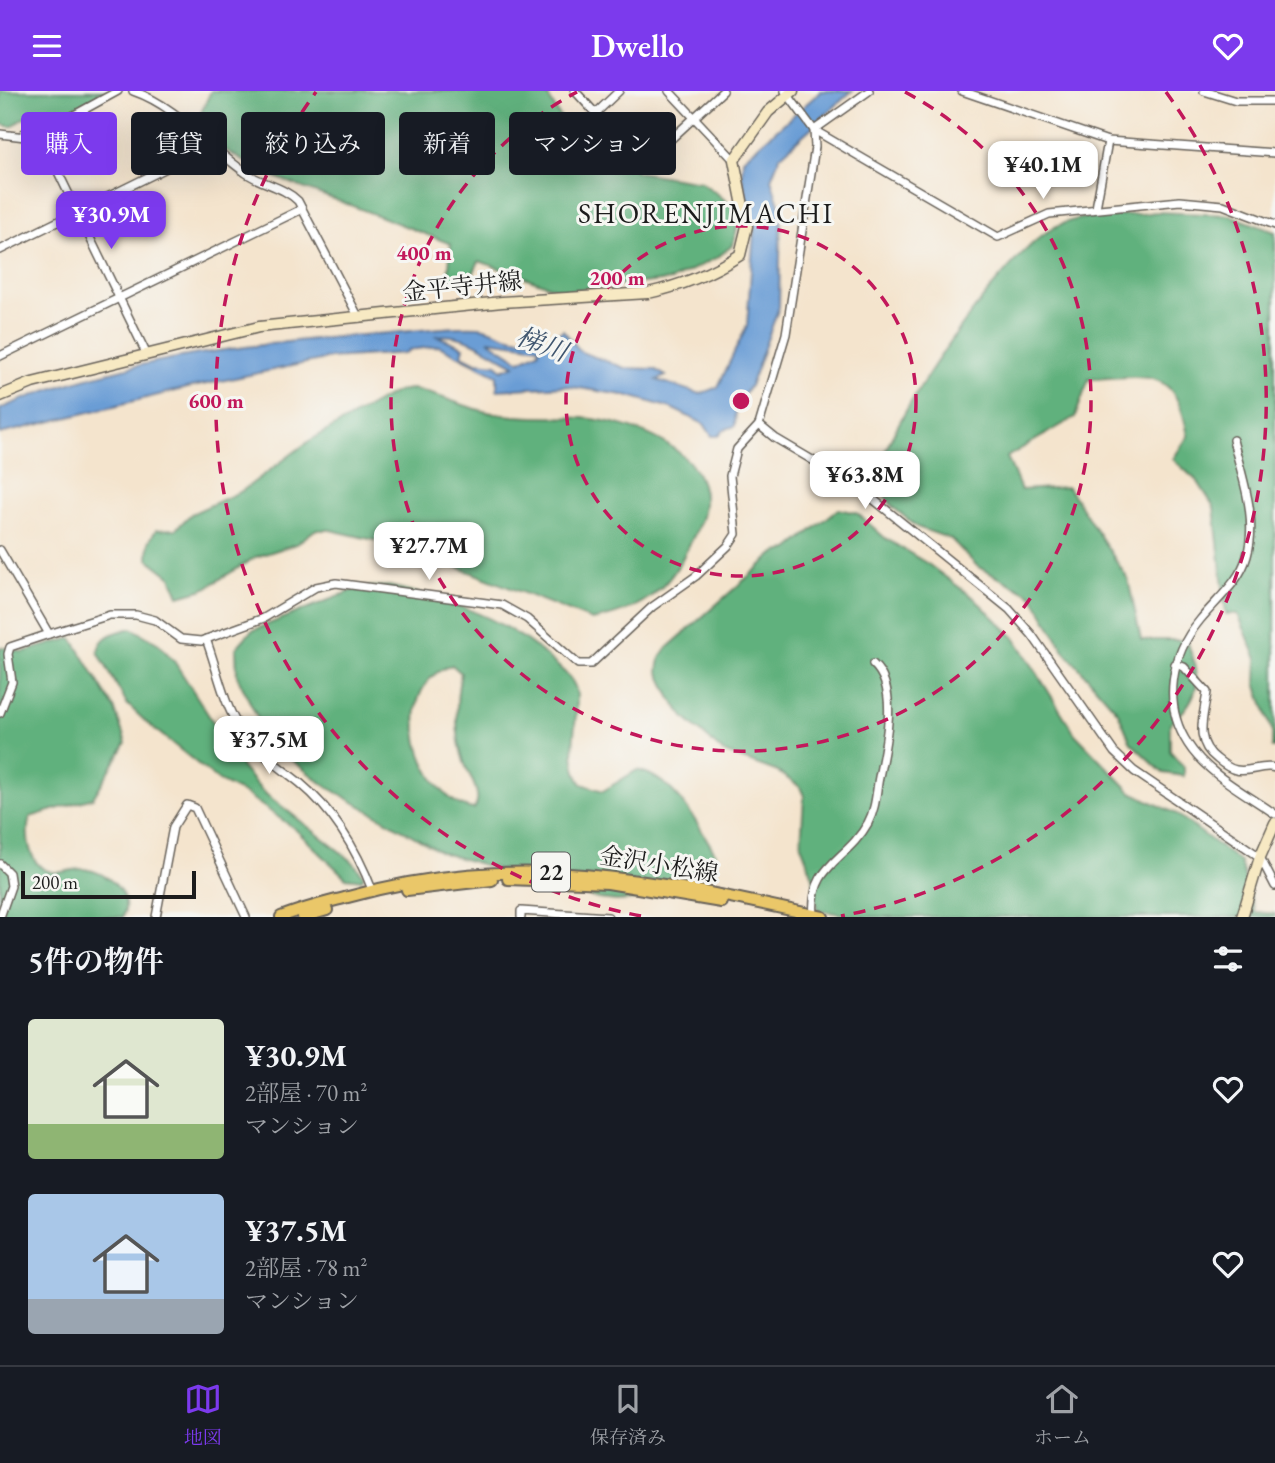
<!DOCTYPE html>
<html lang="ja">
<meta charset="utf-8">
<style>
:root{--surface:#171b24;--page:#242831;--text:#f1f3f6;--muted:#9ea1a6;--line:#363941;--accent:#7c3aed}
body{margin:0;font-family:"EB Garamond","Noto Serif JP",serif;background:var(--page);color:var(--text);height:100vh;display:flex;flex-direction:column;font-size:26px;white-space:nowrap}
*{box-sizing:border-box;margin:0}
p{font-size:23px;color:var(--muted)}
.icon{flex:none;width:38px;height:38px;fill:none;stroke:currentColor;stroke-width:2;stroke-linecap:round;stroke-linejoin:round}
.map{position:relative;height:826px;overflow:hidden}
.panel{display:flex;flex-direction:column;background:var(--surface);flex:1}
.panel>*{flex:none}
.hud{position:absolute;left:21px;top:21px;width:700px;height:63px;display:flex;gap:14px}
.scale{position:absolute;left:21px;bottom:18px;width:175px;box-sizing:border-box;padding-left:7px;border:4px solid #1c1c1c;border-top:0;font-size:19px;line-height:24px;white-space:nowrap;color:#1c1c1c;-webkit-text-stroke:5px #f6f6f2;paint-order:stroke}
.price{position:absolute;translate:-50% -60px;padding:0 16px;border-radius:14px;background:#fff;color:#222;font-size:23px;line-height:46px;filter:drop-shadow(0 2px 4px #0008)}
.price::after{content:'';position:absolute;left:50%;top:42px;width:21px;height:16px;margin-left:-10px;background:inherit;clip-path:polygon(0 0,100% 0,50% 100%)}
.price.active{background:var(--accent);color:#fff}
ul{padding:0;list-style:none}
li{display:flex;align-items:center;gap:21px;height:175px;padding:0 28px}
li span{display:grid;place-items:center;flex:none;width:196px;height:140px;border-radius:7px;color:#555}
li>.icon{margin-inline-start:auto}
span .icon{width:84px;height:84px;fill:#fffc;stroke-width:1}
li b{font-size:30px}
h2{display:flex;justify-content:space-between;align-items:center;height:84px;padding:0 28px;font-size:30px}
.pill{padding:0 24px;border-radius:7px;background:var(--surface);box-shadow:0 7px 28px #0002;font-size:24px;line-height:63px}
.pill.active{background:var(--accent);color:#fff}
header{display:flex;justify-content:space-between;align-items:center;height:91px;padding:0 28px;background:var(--accent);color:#fff;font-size:32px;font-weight:600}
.dock{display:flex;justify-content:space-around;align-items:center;height:98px;border-top:2px solid var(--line);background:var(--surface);font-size:19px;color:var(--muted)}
.dock a{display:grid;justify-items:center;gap:4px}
.dock .active{color:var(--accent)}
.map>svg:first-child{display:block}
.forest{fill:#61b17d;stroke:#3e664c;stroke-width:2;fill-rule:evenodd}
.water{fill:#6b9dd5;stroke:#445c78;stroke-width:2;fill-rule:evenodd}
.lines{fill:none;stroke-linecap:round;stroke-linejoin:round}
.minor-casing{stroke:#68625a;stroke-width:10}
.secondary-casing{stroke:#68625a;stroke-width:13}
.primary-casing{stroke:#68625a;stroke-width:14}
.minor{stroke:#fff;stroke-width:7}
.secondary{stroke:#f7e9c3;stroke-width:10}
.primary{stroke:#eac769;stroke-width:10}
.ring{fill:none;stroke:#c2185b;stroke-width:3.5;stroke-dasharray:12 9}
.labels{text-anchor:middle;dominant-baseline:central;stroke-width:6;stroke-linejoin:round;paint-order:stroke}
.shield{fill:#f6f6f2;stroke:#5d5d5c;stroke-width:2}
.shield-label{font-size:23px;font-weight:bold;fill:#1c1c1c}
.street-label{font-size:24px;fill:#1c1c1c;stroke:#f6f6f2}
.water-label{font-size:26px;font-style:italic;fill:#40566f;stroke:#f6f6f2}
.quarter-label{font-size:28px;letter-spacing:2px;fill:#1c1c1c;stroke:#f6f6f2}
.centre{fill:#c2185b;stroke:#f6f6f2;stroke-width:3.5}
.ring-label{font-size:21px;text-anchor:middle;font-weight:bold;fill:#c2185b;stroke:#f6f6f2;stroke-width:6;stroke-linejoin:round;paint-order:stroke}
</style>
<header><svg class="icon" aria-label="menu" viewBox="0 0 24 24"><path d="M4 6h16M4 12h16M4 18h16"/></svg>Dwello<svg class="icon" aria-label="heart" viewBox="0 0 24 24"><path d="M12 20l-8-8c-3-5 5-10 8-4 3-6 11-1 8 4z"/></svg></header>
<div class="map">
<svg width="1275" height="826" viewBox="0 0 1275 826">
<rect width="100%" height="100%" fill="#f6f6f2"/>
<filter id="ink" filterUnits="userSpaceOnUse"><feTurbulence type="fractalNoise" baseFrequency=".0143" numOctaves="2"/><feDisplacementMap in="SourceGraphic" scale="14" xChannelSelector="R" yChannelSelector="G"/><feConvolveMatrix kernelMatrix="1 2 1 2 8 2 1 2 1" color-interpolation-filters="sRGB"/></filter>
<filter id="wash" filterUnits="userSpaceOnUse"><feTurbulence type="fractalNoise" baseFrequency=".00686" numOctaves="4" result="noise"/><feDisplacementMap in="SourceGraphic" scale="28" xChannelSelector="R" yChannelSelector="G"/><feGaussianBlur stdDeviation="1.57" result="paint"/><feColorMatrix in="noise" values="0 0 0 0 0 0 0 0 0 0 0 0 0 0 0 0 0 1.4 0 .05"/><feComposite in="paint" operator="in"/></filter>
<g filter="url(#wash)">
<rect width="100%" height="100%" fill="#f4e4cd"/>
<!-- forest -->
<g class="forest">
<path d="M0,0H104C78,17 55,33 24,27L11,36L0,33Z"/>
<path d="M211,0H545L562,29L588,53L612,62L638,81L701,91L719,104L733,116L737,137L733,154L718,166L672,189L563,200L479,170L469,192L448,187L451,153C422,142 394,131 366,120C301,95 249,84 195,35Z"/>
<path d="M1156,121L1229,124L1275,141V657H1272V639L1256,592L1257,568L1238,523H1226L1214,416L1198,391L1173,368L1188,345C1175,274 1149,286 1089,288L1075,326L1007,366L1021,399L1068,396L1128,488L1141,549H1187C1200,588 1204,604 1170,633V660L1184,676V685L1163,682L1131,652L1118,621L1065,561L1032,504L978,476L951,448L917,436L893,416L875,391C883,336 1006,159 1057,135C1089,120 1123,127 1156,121Z"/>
<path d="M411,298C441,303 468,319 498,323C526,328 555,325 583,327C631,331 715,359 703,421C701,434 692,448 686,460C667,502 636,521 592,529L409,457L330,439H315L296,453L256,466L204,498L179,505L171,486L148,468L149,451L156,439L176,438L191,423L242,400L309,350L397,300Z"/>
<polygon points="838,418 857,422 885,447 928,473 975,508 1015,547 1075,643 1131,701 1177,723 1240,771 1255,821 1275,823 1275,826 857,826 817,819 813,786 801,754 804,705 800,696 778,681 723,661 685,627 672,610 658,580 660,567 667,557 775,462 789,458"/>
<path d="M389,495C450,509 506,527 552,570C562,579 576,589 577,604C578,631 565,669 582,693L603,700L637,679C676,688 696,732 716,763L713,778L648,808L617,810L598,808L443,762L324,694L279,659L265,642L237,585L236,557L251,540L361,496ZM452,574L461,582C455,610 455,644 464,671C469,685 484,705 474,718C422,711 384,597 452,574Z"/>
<path d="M132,537L159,553L174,570L243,678L262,700L352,770L364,785L361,789L346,787L295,738L247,704L219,690L147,632L127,613L98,561C100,543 118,541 132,537Z"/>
<path d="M72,547L115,619L126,652L93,707L30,726C24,743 29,777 52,781C63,783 73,777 84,778C107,781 133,802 123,826H0V556L23,561Z"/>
</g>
<!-- water -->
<path class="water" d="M821,0H852L780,65L771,88L781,119L779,216L751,293L736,317L735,335L723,339L718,345H712L704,333L671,317L629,305L566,295L497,299V284L439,255L409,259L406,262L330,267L183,298L0,343V318C111,268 268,250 389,242C418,240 450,234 479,236C491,237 502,245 514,247C526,248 534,247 546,251L563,239L581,261L625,277L654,278L666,285L657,289L700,303L718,296L747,234L754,139L742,85L743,68ZM437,245C466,241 490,262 515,274L502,279L497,273L476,271L462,264L464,256ZM488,249L540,256L538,261L520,270Z"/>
</g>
<g filter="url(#ink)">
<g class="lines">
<!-- minor casing -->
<g class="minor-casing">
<g id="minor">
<path d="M133,0C179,16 207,55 246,82C262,93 284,96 298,110L359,227"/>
<polyline points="575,0 643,74 723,0"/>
<polyline points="669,0 734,69"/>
<polyline points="785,0 814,39 998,146 1049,123 1180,110 1223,114 1275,134"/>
<polyline points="869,0 814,39 815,56 786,243 759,334 775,347 858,396 1009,518 1032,544 1114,661 1134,680 1260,766 1275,795"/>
<polyline points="962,0 1108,50 1275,62"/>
<polyline points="1204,0 1236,10 1275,10"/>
<polyline points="596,22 619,0"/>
<polyline points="24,42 56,34 118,0"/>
<polyline points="0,43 42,48 147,264"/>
<polyline points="1096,117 1108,50"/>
<polyline points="0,159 211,55"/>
<polyline points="0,265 302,118"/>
<path d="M1233,349C1242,386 1258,427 1247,465C1240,491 1216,509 1200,529C1171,564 1162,613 1188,653C1207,683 1247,703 1275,723"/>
<polyline points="0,459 49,543 110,524 136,524 155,529 181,548 201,550 264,527 316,496 336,492 502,514 527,528 578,573 591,573 652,516 696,485 728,455 736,443 730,385 737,358 759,334"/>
<path d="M206,548C217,577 223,612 240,638C255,660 279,675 300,692C335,721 357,759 373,801"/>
<path d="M1175,573L1184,576L1207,601C1204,626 1193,650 1217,668C1223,673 1230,678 1236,679C1250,682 1262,673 1275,677"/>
<polyline points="0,622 12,591 8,563 10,556 49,543"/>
<polyline points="0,773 9,782 11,795 0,826"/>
<path d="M814,824C809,774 847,770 868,732C876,717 876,702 879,686C885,655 900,597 873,573"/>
<polyline points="156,826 173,736 187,714 195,717 246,826"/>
<polyline points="521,826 521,820 608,826"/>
</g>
</g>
<!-- secondary casing -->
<g class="secondary-casing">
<g id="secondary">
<path d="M0,305L32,292L259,236L502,211L648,202C681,195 712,182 740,164L747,135L734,69L768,21L793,0"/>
<polyline points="1242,826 1260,766 1275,732"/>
</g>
</g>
<!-- primary casing -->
<g class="primary-casing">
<g id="primary">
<polyline points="508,788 608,792 721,811"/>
<polyline points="407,799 492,789"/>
<path d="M281,826C303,817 325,812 348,806C518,758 655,789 823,826"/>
<polyline points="303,826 327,819"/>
</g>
</g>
<!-- minor -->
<use href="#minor" class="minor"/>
<!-- secondary -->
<use href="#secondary" class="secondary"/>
<!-- primary -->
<use href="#primary" class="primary"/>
</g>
</g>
<!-- distance rings -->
<g class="ring">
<circle cx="741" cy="310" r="175"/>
<path d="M905 1A350 350 0 1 1 577 1"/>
<path d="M641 825A525 525 0 0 1 316 1M1166 1A525 525 0 0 1 841 825"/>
</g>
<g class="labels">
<!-- shield labels -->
<rect class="shield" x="532" y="761.5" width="38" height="39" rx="5"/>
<g class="shield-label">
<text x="551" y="781">22</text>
</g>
<!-- street labels -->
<g class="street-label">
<text transform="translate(462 195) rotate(-6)">金平寺井線</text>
<text transform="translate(659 773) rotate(9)">金沢小松線</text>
</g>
<!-- water labels -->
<g class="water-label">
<text transform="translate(542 253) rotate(20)">梯川</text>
</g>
<!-- quarter labels -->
<g class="quarter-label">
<text x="706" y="122">SHORENJIMACHI</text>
</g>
</g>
<circle cx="741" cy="310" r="10" class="centre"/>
<g class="ring-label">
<text x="424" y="169">400 m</text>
<text x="617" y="194">200 m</text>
<text x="216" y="317">600 m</text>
</g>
</svg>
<div class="scale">200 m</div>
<b class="price" style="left:1043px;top:110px">¥40.1M</b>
<b class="price active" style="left:111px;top:160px">¥30.9M</b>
<b class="price" style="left:865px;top:420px">¥63.8M</b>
<b class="price" style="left:429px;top:491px">¥27.7M</b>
<b class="price" style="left:269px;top:685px">¥37.5M</b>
<div class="hud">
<a class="pill active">購入</a>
<a class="pill">賃貸</a>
<a class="pill">絞り込み</a>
<a class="pill">新着</a>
<a class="pill">マンション</a>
</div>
</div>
<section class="panel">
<h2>5件の物件<svg class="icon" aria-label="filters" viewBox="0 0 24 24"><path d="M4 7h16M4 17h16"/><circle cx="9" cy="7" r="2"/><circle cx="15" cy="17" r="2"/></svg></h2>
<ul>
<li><span style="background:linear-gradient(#dfe7d0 75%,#8fb573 0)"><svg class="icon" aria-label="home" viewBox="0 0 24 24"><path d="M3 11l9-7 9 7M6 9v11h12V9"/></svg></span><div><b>¥30.9M</b><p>2部屋 · 70 m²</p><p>マンション</p></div><svg class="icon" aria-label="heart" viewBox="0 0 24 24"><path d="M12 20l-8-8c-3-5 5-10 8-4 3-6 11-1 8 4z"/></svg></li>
<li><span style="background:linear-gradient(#a9c7e8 75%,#9aa5b1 0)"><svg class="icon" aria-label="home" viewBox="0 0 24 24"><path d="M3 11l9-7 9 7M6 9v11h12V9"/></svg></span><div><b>¥37.5M</b><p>2部屋 · 78 m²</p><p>マンション</p></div><svg class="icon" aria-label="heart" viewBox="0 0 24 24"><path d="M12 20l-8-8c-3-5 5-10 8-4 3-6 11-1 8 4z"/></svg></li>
</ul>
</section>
<nav class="dock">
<a class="active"><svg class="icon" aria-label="map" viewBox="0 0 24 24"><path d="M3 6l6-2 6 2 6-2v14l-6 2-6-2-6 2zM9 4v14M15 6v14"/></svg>地図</a>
<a><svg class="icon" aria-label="saved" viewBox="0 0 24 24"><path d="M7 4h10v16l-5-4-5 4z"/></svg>保存済み</a>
<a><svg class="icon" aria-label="home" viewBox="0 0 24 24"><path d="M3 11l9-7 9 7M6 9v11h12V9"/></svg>ホーム</a>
</nav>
